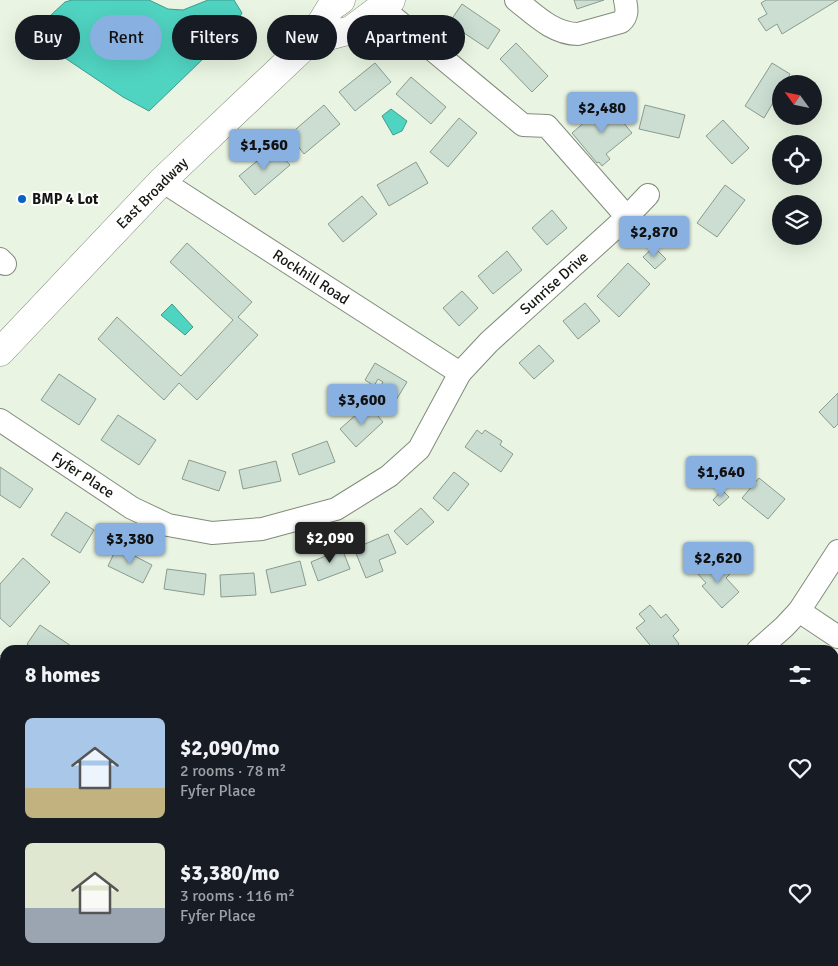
<!DOCTYPE html>
<meta charset="utf-8">
<style>
:root{--surface:#171b24;--page:#242831;--text:#f1f3f6;--muted:#9ea1a6;--accent:#88b1e2}
body{margin:0;font-family:Signika,sans-serif;background:var(--page);color:var(--text);height:100vh;display:flex;flex-direction:column;font-size:19px;white-space:nowrap}
*{box-sizing:border-box;margin:0}
p{font-size:16px;color:var(--muted)}
.icon{flex:none;width:28px;height:28px;fill:none;stroke:currentColor;stroke-width:2;stroke-linecap:round;stroke-linejoin:round}
.map{position:relative;flex:1;overflow:hidden}
.sheet{position:absolute;left:0px;top:645px;width:839px;height:321px;display:flex;flex-direction:column;background:var(--surface);border-radius:15px 15px 0 0;box-shadow:0 5px 20px #0002}
.sheet>*{flex:none}
.top-card{position:absolute;left:15px;top:15px;width:500px;height:45px;display:flex;gap:10px}
.needle{width:32px;rotate:303deg}
.controls{position:absolute;left:772px;top:75px;display:grid;gap:10px}
.controls a{display:grid;place-items:center;width:50px;height:50px;border-radius:50%;background:var(--surface);box-shadow:0 5px 20px #0002;font-size:25px}
.price{position:absolute;translate:-50% -42px;padding:0 11px;border-radius:5px;background:var(--accent);color:#111;font-size:16px;line-height:32px;filter:drop-shadow(0 1px 2px #0008)}
.price::after{content:'';position:absolute;left:50%;top:30px;width:15px;height:11px;margin-left:-8px;background:inherit;clip-path:polygon(0 0,100% 0,50% 100%)}
.price.current{background:#222;color:#fff}
ul{padding:0;list-style:none}
li{display:flex;align-items:center;gap:15px;height:125px;padding:0 25px}
li span{display:grid;place-items:center;flex:none;width:140px;height:100px;border-radius:8px;color:#555}
li>.icon{margin-inline-start:auto}
span .icon{width:60px;height:60px;fill:#fffc;stroke-width:1}
li b{font-size:21px}
h2{display:flex;justify-content:space-between;align-items:center;height:60px;padding:0 25px;font-size:21px}
.tag{padding:0 18px;border-radius:22px;background:var(--surface);box-shadow:0 5px 20px #0002;font-size:18px;line-height:45px}
.tag.current{background:var(--accent);color:#111}
.map>svg:first-child{display:block}
.water{fill:#50d4c2;stroke:#3e9c8d}
.building{fill:#cbded1;stroke:#899b90}
.lines{fill:none;stroke-linecap:round;stroke-linejoin:round}
.minor-casing{stroke:#818b7b;stroke-width:24}
.major-casing{stroke:#818b7b;stroke-width:29}
.minor{stroke:#fff;stroke-width:22}
.major{stroke:#fff;stroke-width:28}
.poi-dot{fill:#0860c9;stroke:#fff;stroke-width:2}
.labels{text-anchor:middle;dominant-baseline:central;stroke-width:4;stroke-linejoin:round;paint-order:stroke}
.street-label{font-size:15px;fill:#151812;stroke:#fff}
.poi-label{font-size:15px;font-weight:bold;fill:#151812;stroke:#fff;text-anchor:start}
</style>
<div class="map">
<svg width="838" height="966" viewBox="0 0 838 966">
<rect width="100%" height="100%" fill="#e9f4e2"/>
<!-- water -->
<g class="water">
<polygon points="72,0 149,0 168,9 183,10 208,0 234,0 242,13 232,31 149,111 123,97 62,56 46,42 44,30 51,15 65,2"/>
<polygon points="391,109 407,121 402,131 393,135 382,116"/>
<polygon points="172,304 193,327 185,335 161,315"/>
</g>
<!-- building -->
<g class="building">
<polygon points="574,0 604,0 577,9"/>
<polygon points="766,0 838,0 782,34 777,24 766,31 758,19 767,14 761,3"/>
<polygon points="462,4 500,30 488,49 449,23"/>
<polygon points="516,43 548,76 532,92 500,59"/>
<polygon points="375,63 391,82 355,111 339,92"/>
<polygon points="772,63 790,74 785,84 781,84 781,89 764,118 745,106"/>
<polygon points="411,77 446,107 431,124 396,94"/>
<polygon points="607,103 632,133 606,154 610,159 602,166 599,162 597,163 572,133"/>
<polygon points="324,105 340,124 304,154 289,135"/>
<polygon points="645,105 685,115 679,138 639,129"/>
<polygon points="459,118 477,133 448,167 430,152"/>
<polygon points="723,120 749,148 732,164 706,136"/>
<polygon points="274,147 290,165 255,195 239,176"/>
<polygon points="416,162 428,183 389,206 377,185"/>
<polygon points="725,185 745,200 717,237 697,223"/>
<polygon points="362,196 377,214 343,242 328,224"/>
<polygon points="552,210 567,228 547,245 532,228"/>
<polygon points="187,243 252,302 238,317 258,335 197,400 179,383 164,400 98,339 117,317 181,376 233,320 170,262"/>
<polygon points="654,247 666,259 655,269 643,257"/>
<polygon points="507,251 522,270 493,294 478,276"/>
<polygon points="628,263 650,284 619,317 597,296"/>
<polygon points="462,291 478,308 459,326 443,308"/>
<polygon points="585,303 600,321 578,339 563,321"/>
<polygon points="539,345 554,361 534,379 519,363"/>
<polygon points="375,363 407,382 393,405 376,394 383,382 378,379 374,386 365,380"/>
<polygon points="59,374 96,399 79,425 41,400"/>
<polygon points="838,393 838,424 834,428 819,412"/>
<polygon points="368,404 383,422 356,447 340,429"/>
<polygon points="118,415 156,440 139,465 101,440"/>
<polygon points="477,430 482,434 485,430 502,441 500,445 513,454 501,472 465,447"/>
<polygon points="327,441 335,462 299,475 292,454"/>
<polygon points="189,460 226,472 219,491 182,479"/>
<polygon points="276,461 281,481 243,489 239,470"/>
<polygon points="0,467 33,489 20,508 0,495"/>
<polygon points="454,472 469,484 448,511 433,498"/>
<polygon points="759,478 785,499 768,519 742,498"/>
<polygon points="722,490 729,497 719,506 713,500"/>
<polygon points="421,508 434,522 407,545 394,531"/>
<polygon points="66,512 94,530 80,553 51,535"/>
<polygon points="388,534 396,553 379,560 383,571 366,578 353,546 364,542 365,544"/>
<polygon points="117,547 152,565 143,583 108,566"/>
<polygon points="336,547 338,553 343,551 350,569 318,581 311,562 328,555 326,550"/>
<polygon points="23,558 50,582 10,627 0,618 0,584"/>
<polygon points="300,561 306,585 271,593 266,570"/>
<polygon points="708,562 714,568 720,562 730,574 726,578 739,592 722,608 702,586 706,583 697,573"/>
<polygon points="167,569 206,574 204,595 164,589"/>
<polygon points="254,573 256,595 221,597 220,575"/>
<polygon points="650,605 661,618 666,614 679,630 673,636 679,644 671,650 654,650 636,628 645,621 639,614"/>
<polygon points="40,625 71,646 68,650 35,650 27,644"/>
<polygon points="0,701 5,704 5,740 0,748"/>
<polygon points="5,753 5,850 0,845 0,757"/>
<polygon points="0,845 5,850 5,961 106,961 110,966 0,966"/>
<polygon points="384,961 412,961 419,966 387,966 384,963"/>
<polygon points="572,961 590,961 598,966 569,966"/>
<polygon points="735,961 776,961 783,966 741,966 735,962"/>
</g>
<g class="lines">
<!-- minor casing -->
<g class="minor-casing">
<g id="minor">
<path d="M516,0C534,14 553,34 578,34L621,22C628,16 627,9 625,0"/>
<polyline points="381,7 523,125 547,126 627,217"/>
<polyline points="162,181 460,373"/>
<polyline points="0,259 5,264"/>
<polyline points="0,420 132,508 168,525 212,533 262,529 336,509 389,476 419,449 460,373 489,342 627,217 648,195"/>
<polyline points="799,611 838,637"/>
<polyline points="758,650 784,627 799,611 838,551"/>
<polyline points="0,667 5,670"/>
<polyline points="454,961 462,966"/>
<polyline points="344,966 347,961"/>
</g>
</g>
<!-- major casing -->
<g class="major-casing">
<g id="major">
<polyline points="310,41 351,30 391,0"/>
<polyline points="0,352 162,181 310,41 331,7 341,0"/>
</g>
</g>
<!-- minor -->
<use href="#minor" class="minor"/>
<!-- major -->
<use href="#major" class="major"/>
</g>
<!-- markers -->
<circle class="poi-dot" cx="22" cy="199" r="5"/>
<g class="labels">
<!-- street labels -->
<g class="street-label">
<text transform="translate(152 193) rotate(-45)">East Broadway</text>
<text transform="translate(311 277) rotate(33)">Rockhill Road</text>
<text transform="translate(554 283) rotate(-42)">Sunrise Drive</text>
<text transform="translate(83 475) rotate(33)">Fyfer Place</text>
</g>
<!-- poi labels -->
<g class="poi-label">
<text x="32" y="199">BMP 4 Lot</text>
</g>
</g>
</svg>
<div class="controls">
<a><svg class="needle" viewBox="-14 -14 28 28"><path d="M0-13l5 13h-10z" fill="#e53935"/><path d="M0 13l5-13h-10z" fill="#9ea1a6"/></svg></a>
<a><svg class="icon" aria-label="locate" viewBox="0 0 24 24"><circle cx="12" cy="12" r="6"/><path d="M12 2v4M12 18v4M2 12h4M18 12h4"/></svg></a>
<a><svg class="icon" aria-label="layers" viewBox="0 0 24 24"><path d="M12 4l9 5-9 5-9-5zM3 14l9 5 9-5"/></svg></a>
</div>
<b class="price" style="left:602px;top:134px">$2,480</b>
<b class="price" style="left:264px;top:171px">$1,560</b>
<b class="price" style="left:654px;top:258px">$2,870</b>
<b class="price" style="left:362px;top:426px">$3,600</b>
<b class="price" style="left:721px;top:498px">$1,640</b>
<b class="price current" style="left:330px;top:564px">$2,090</b>
<b class="price" style="left:130px;top:565px">$3,380</b>
<b class="price" style="left:718px;top:584px">$2,620</b>
<div class="top-card">
<a class="tag">Buy</a>
<a class="tag current">Rent</a>
<a class="tag">Filters</a>
<a class="tag">New</a>
<a class="tag">Apartment</a>
</div>
<section class="sheet">
<h2>8 homes<svg class="icon" aria-label="filters" viewBox="0 0 24 24"><path d="M4 7h16M4 17h16"/><circle cx="9" cy="7" r="2"/><circle cx="15" cy="17" r="2"/></svg></h2>
<ul>
<li><span style="background:linear-gradient(#a9c7e8 70%,#c2b280 0)"><svg class="icon" aria-label="home" viewBox="0 0 24 24"><path d="M3 11l9-7 9 7M6 9v11h12V9"/></svg></span><div><b>$2,090/mo</b><p>2 rooms · 78 m²</p><p>Fyfer Place</p></div><svg class="icon" aria-label="heart" viewBox="0 0 24 24"><path d="M12 20l-8-8c-3-5 5-10 8-4 3-6 11-1 8 4z"/></svg></li>
<li><span style="background:linear-gradient(#dfe7d0 65%,#9aa5b1 0)"><svg class="icon" aria-label="home" viewBox="0 0 24 24"><path d="M3 11l9-7 9 7M6 9v11h12V9"/></svg></span><div><b>$3,380/mo</b><p>3 rooms · 116 m²</p><p>Fyfer Place</p></div><svg class="icon" aria-label="heart" viewBox="0 0 24 24"><path d="M12 20l-8-8c-3-5 5-10 8-4 3-6 11-1 8 4z"/></svg></li>
</ul>
</section>
</div>
